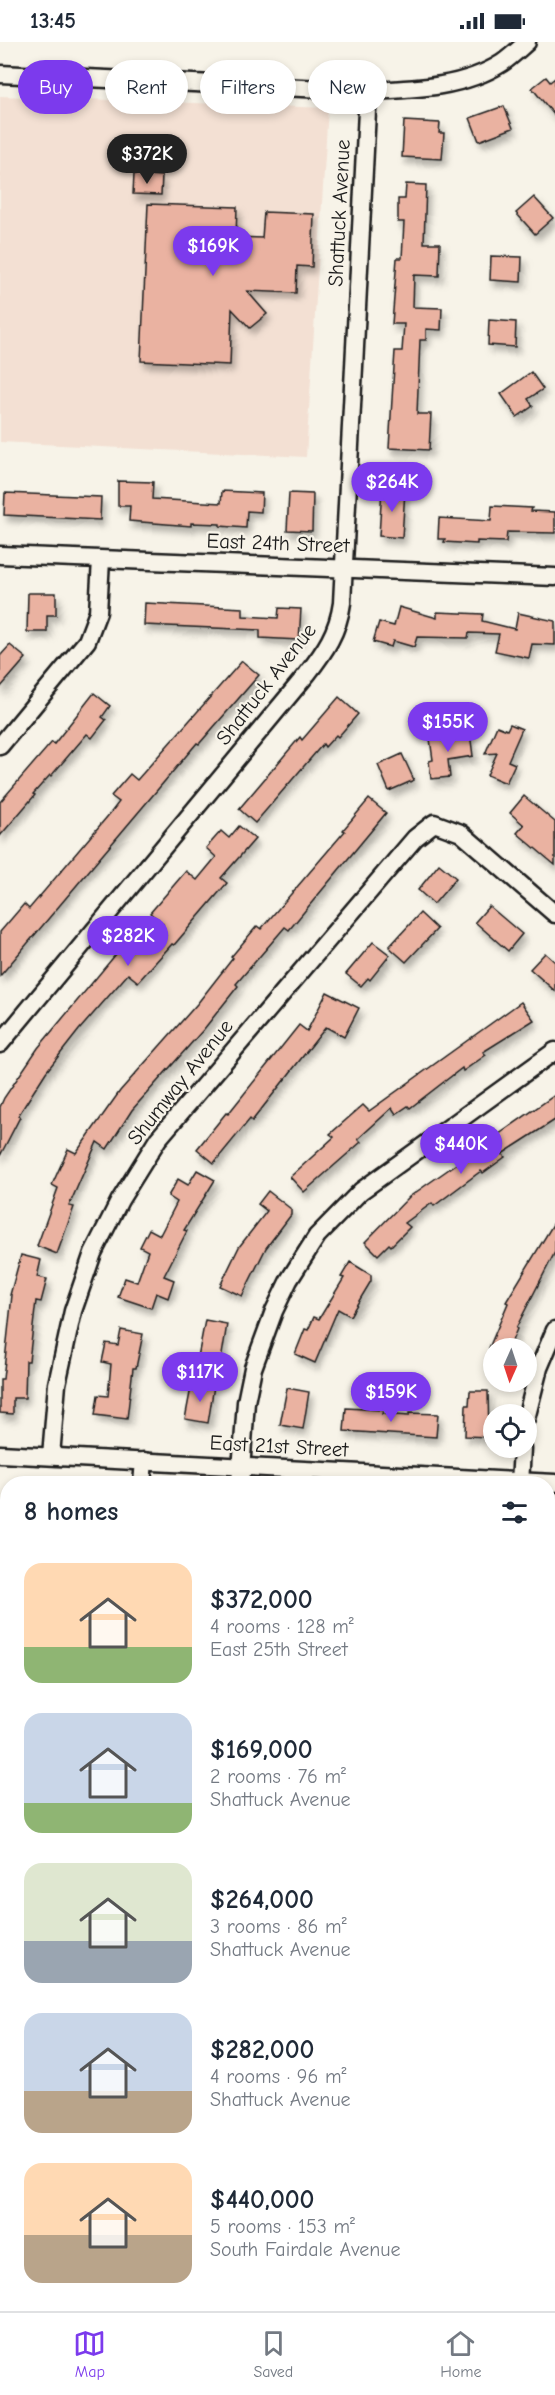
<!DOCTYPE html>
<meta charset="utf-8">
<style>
:root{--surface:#fff;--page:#f2f2f3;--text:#1f2937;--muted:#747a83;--line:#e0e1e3;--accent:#7c3aed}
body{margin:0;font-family:"Comic Neue",sans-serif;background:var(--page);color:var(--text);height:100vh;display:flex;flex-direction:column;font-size:22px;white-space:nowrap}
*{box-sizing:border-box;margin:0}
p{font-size:20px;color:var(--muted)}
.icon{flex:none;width:33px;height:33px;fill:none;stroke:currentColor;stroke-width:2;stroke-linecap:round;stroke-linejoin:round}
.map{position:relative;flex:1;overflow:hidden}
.panel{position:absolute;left:0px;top:1434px;width:555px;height:836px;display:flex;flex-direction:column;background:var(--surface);border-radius:24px 24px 0 0;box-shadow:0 3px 9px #0003}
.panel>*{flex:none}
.banner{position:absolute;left:18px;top:18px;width:519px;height:54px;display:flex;gap:12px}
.needle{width:39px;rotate:183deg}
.fabs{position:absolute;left:483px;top:1296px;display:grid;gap:12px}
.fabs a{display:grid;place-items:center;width:54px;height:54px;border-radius:50%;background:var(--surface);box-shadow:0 3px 9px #0003;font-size:30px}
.price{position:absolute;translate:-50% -51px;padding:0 14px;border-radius:21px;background:var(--accent);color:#fff;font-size:20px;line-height:39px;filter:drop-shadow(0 2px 3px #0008)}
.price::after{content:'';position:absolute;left:50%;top:36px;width:18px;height:14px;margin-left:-9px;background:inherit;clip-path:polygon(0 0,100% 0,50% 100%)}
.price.active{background:#222;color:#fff}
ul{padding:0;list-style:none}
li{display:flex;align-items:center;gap:18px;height:150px;padding:0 24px}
li span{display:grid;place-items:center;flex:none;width:168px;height:120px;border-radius:18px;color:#555}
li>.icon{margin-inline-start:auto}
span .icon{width:72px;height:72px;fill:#fffc;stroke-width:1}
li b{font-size:26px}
h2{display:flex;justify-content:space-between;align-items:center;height:72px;padding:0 24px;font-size:26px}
.pill{padding:0 21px;border-radius:27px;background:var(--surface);box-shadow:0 3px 9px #0003;font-size:21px;line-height:54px}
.pill.active{background:var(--accent);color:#fff}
.status{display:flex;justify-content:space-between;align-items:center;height:42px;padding:0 30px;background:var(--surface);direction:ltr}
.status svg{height:16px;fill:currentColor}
.tab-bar{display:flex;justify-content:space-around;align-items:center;height:84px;border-top:2px solid var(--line);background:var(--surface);font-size:16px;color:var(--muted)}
.tab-bar a{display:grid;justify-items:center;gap:3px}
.tab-bar .active{color:var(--accent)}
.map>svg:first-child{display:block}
.built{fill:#f3e0d3}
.building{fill:#eab2a1;stroke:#1c1c1c;stroke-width:1.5;filter:url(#shadow)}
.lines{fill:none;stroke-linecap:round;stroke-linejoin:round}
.minor-casing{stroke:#1c1c1c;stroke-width:21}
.minor{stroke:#f7f3e8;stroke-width:16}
.labels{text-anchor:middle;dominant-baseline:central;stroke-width:4.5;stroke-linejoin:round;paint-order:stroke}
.street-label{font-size:21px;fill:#1c1c1c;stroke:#f7f3e8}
</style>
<div class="status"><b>13:45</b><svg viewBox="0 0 49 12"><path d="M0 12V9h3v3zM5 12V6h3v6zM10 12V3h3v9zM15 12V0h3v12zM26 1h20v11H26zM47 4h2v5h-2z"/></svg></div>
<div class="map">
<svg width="555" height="2269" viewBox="0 0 555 2269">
<defs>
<filter id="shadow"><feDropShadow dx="3.5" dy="6" stdDeviation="3" flood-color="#0004"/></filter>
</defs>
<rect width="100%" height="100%" fill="#f7f3e8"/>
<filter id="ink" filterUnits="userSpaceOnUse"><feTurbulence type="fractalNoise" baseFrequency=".0167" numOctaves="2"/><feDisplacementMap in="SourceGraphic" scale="12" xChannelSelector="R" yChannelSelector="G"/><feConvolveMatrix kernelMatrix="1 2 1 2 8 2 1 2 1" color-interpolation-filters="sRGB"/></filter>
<g filter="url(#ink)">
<!-- built -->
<polygon class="built" points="0,54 328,66 306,415 0,400"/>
<!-- building -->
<g class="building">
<polygon points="546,35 550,40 555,36 555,74 532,46"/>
<polygon points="504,64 513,86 479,99 470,76"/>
<polygon points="404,79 440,81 439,91 444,91 442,117 402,115"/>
<polygon points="134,132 162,134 161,153 133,152"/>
<polygon points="406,142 426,143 424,201 440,201 439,234 414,233 413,265 442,266 441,288 426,287 426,298 420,298 417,372 431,372 429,408 389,406 395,309 402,309 404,282 392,282 397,216 402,216 404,180 398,180 398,157 405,157"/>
<polygon points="534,155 553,176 535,192 516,171"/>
<polygon points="148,162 237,165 236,195 262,196 264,170 314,172 312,225 297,224 296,251 247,249 267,272 250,286 232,267 230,323 141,319"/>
<polygon points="491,214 522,215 521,240 490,238"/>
<polygon points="489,278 516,280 515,305 488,303"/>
<polygon points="531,330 543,347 528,357 533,364 517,375 501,352"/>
<polygon points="118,439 153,440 152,457 221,461 222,449 262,451 261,470 247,469 246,486 220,484 220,482 191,481 191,484 129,479 130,464 118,464"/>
<polygon points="382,446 405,448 402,496 379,494"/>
<polygon points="5,451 101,455 100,478 4,473"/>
<polygon points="289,451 313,452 312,489 287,488"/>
<polygon points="492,464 532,466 531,469 555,470 555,491 507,490 506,500 477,499 477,502 444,500 445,497 438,497 439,476 491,479"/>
<polygon points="28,551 56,551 56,573 47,573 47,590 27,590"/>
<polygon points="145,561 243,566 243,574 278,576 279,566 301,567 299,598 260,596 260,588 144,583"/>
<polygon points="399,565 437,576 437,570 483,572 482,579 515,587 518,571 555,579 555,603 532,602 529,616 495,609 499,592 469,591 468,596 417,595 414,605 393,599 391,605 373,600 379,580 394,584"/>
<polygon points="10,603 26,616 0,646 0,614"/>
<polygon points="242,619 259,633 199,702 197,701 0,934 0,890 24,862 29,867 112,769 119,760 111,754 130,732 137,738"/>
<polygon points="94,651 110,664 102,675 106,678 92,696 87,692 51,734 50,733 33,752 35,753 0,794 0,760 52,700 54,702"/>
<polygon points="339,655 358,672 338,695 336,693 325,705 323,702 255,781 239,767 300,695 302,698"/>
<polygon points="510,682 522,687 508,719 515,722 506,741 487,733 497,711 485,712 497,684 507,688"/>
<polygon points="470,691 473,714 448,718 450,735 431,737 429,719 433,718 430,697"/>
<polygon points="402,712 414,738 389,749 378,723"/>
<polygon points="524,754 555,780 555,823 517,791 524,783 510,771"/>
<polygon points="369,757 386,771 289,888 285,885 236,942 238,944 204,987 132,1068 107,1107 97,1100 69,1164 74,1165 57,1212 37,1204 58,1146 52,1143 68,1107 76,1111 120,1049 197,962 233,916 231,915 257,884 261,887 345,789 343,788"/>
<polygon points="239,784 255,797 221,836 227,841 174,903 172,902 138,940 128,932 79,988 46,1030 18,1074 20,1075 0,1114 0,1065 4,1056 38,1006 131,894 144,905 163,882 150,871 186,829 197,838 216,815 206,806 221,789 229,796"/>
<polygon points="439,822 456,836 434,862 418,848"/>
<polygon points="489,864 522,892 508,909 475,880"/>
<polygon points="420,871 437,887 406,920 389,905"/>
<polygon points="373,900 390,913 370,938 368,936 361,944 346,932"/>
<polygon points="545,911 555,920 555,949 530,927"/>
<polygon points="327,950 359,966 344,995 326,985 252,1079 250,1077 214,1121 197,1107 226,1071 228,1072 299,983 307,989"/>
<polygon points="521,960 534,978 483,1010 486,1013 463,1029 462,1026 410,1066 408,1064 396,1072 392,1066 358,1097 361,1100 304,1150 290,1135 334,1095 330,1092 363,1063 369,1069"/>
<polygon points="555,1053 555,1078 502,1112 505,1115 483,1131 481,1129 434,1164 432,1161 405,1181 410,1185 391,1204 389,1202 378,1213 365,1200 409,1155"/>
<polygon points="197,1128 215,1138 184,1188 187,1189 164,1234 174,1238 168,1256 156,1251 151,1266 118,1255 125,1236 137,1240 148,1209 140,1205 149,1187 160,1193 177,1160 168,1154 178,1137 188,1143"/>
<polygon points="268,1149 291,1167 291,1173 266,1206 242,1254 220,1244 239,1205 267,1169 258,1162"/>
<polygon points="555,1179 555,1210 516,1286 517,1287 509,1306 489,1306 508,1261 506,1260"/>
<polygon points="21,1213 41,1218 37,1235 47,1237 41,1260 36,1259 29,1319 26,1319 25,1356 13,1356 13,1372 0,1371 0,1337 3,1337 12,1253 10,1253"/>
<polygon points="350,1220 371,1233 371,1239 350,1274 338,1267 315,1321 295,1312 305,1287 308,1288 314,1275 319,1277 344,1236 341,1235"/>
<polygon points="205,1278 227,1282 221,1319 198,1315"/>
<polygon points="121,1288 143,1292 136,1326 133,1326 127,1377 95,1373 98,1353 108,1354 111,1322 102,1320 106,1301 118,1303"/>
<polygon points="192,1340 214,1344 208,1381 185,1377"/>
<polygon points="287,1346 309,1350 303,1387 280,1383"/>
<polygon points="470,1349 488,1349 489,1395 465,1394 466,1363 469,1363"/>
<polygon points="346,1366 383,1368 382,1372 409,1374 409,1371 438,1372 436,1395 344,1389"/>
</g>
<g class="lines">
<!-- minor casing -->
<g class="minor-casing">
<g id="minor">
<path d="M0,32L368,49C414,47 463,46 502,21C511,15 519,7 527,0"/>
<polyline points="0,513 555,535"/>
<polyline points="0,704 87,599 98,570 101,518"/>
<path d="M0,1002L307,632C325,609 338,590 342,561L368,49"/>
<polyline points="526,1377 539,1326 555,1288"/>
<polyline points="0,1412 555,1441"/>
<polyline points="51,1414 57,1342 73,1269 93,1211 120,1158 158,1097 415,796 434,781 461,791 555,872"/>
<polyline points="142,1442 144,1419"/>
<polyline points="240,1442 246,1360 253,1326 274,1269 289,1238 317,1194 361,1149 555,1009"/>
<polyline points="520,1442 522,1406"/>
<polyline points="548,1670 555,1659"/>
<polyline points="0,1755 8,1747"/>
<polyline points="548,1853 555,1842"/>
<polyline points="0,1874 8,1884"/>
<polyline points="0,2017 8,2011"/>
<polyline points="548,2033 555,2022"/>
<polyline points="0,2143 8,2137"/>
<polyline points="548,2192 555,2184"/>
<polyline points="304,2262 309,2269"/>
<polyline points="1,2269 10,2262"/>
<polyline points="162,2269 171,2262"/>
<polyline points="324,2269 332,2262"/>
<polyline points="475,2269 482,2262"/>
</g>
</g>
<!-- minor -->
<use href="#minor" class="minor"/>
</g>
</g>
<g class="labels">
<!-- street labels -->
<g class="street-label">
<text transform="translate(339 171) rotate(-87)">Shattuck Avenue</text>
<text transform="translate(278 501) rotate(2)">East 24th Street</text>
<text transform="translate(266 642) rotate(-52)">Shattuck Avenue</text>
<text transform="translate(180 1040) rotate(-51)">Shumway Avenue</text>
<text transform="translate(279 1404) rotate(3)">East 21st Street</text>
</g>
</g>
</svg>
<div class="fabs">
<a><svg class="needle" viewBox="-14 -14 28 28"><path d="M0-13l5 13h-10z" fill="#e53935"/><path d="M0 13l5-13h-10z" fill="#747a83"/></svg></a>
<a><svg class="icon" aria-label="locate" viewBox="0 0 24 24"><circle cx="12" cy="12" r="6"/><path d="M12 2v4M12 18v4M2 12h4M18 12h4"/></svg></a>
</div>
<b class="price active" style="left:147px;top:143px">$372K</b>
<b class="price" style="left:213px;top:235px">$169K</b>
<b class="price" style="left:392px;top:471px">$264K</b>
<b class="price" style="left:448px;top:711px">$155K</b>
<b class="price" style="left:128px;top:925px">$282K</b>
<b class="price" style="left:461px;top:1133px">$440K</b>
<b class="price" style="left:200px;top:1361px">$117K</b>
<b class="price" style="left:391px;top:1381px">$159K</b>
<div class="banner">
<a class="pill active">Buy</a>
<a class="pill">Rent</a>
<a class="pill">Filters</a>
<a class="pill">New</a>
</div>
<section class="panel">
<h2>8 homes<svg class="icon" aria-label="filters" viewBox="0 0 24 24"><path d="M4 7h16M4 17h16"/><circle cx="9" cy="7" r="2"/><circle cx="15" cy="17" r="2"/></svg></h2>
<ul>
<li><span style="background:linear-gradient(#ffd9b3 70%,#8fb573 0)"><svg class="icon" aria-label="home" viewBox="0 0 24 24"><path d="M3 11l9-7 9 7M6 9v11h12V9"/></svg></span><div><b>$372,000</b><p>4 rooms · 128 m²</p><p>East 25th Street</p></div></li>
<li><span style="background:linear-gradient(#c9d6e8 75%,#8fb573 0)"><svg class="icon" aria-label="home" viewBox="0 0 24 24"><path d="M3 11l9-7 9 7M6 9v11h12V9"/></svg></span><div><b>$169,000</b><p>2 rooms · 76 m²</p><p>Shattuck Avenue</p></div></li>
<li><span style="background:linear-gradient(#dfe7d0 65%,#9aa5b1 0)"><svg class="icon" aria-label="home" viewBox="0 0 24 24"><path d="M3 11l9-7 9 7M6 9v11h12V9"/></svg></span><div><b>$264,000</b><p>3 rooms · 86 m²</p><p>Shattuck Avenue</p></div></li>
<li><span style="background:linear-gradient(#c9d6e8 65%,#b9a48a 0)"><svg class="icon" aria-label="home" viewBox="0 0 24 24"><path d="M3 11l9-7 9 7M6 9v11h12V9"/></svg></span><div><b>$282,000</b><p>4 rooms · 96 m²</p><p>Shattuck Avenue</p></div></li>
<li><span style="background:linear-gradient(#ffd9b3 60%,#b9a48a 0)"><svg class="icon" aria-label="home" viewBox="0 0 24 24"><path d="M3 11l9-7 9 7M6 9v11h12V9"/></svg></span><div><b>$440,000</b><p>5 rooms · 153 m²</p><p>South Fairdale Avenue</p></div></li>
</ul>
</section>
</div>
<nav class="tab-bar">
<a class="active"><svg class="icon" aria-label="map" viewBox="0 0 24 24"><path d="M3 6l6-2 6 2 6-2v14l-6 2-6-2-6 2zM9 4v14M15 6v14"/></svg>Map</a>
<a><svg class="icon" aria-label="saved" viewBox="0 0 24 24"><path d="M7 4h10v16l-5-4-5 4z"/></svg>Saved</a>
<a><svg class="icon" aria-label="home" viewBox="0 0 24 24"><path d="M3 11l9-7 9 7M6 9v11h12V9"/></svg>Home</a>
</nav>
